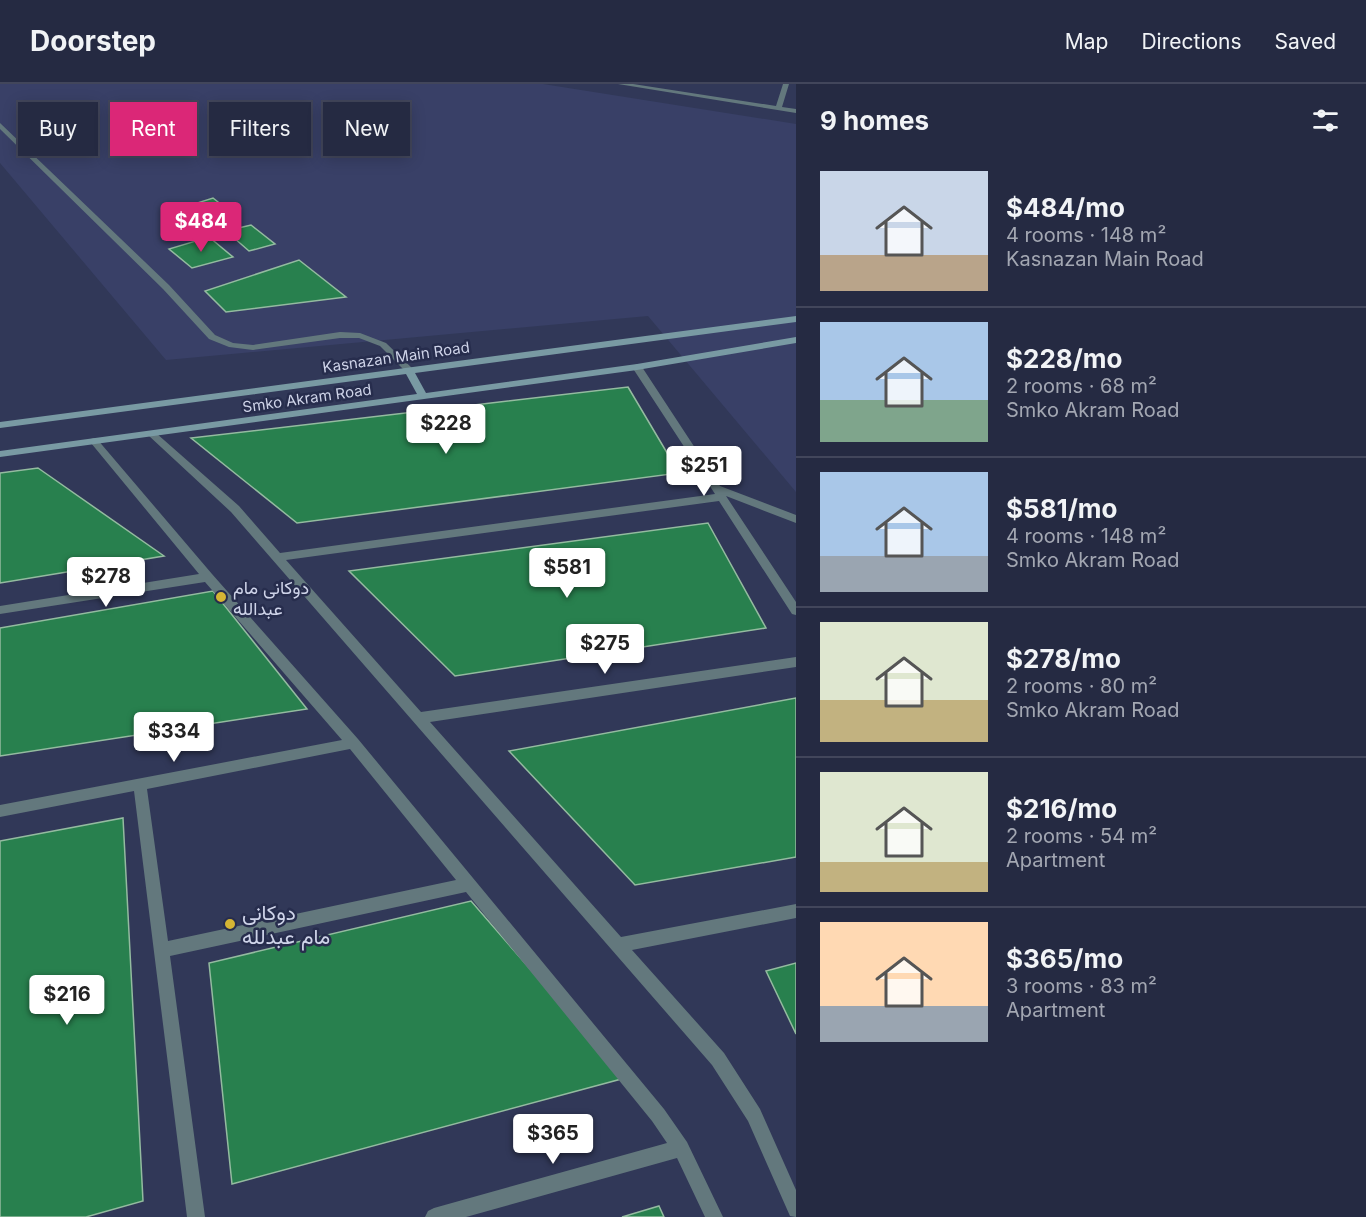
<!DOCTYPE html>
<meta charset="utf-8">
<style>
:root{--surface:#252a42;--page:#31364d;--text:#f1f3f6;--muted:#a3a7b2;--line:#42465b;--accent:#db2777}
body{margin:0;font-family:Inter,Vazirmatn,sans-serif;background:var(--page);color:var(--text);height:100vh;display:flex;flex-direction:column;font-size:22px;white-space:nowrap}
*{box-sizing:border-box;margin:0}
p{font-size:20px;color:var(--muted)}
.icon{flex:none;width:33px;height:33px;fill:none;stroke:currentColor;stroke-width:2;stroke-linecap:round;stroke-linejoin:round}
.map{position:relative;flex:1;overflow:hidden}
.sheet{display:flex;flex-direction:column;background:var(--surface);width:570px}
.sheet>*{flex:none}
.banner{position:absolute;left:18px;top:18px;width:570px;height:54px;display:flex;gap:12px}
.price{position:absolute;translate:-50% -51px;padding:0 14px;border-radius:6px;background:#fff;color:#222;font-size:20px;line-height:39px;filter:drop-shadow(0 2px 3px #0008)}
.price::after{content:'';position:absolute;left:50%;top:36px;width:18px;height:14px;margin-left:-9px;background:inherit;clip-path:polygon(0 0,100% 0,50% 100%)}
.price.selected{background:var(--accent);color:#fff}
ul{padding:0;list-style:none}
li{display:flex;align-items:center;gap:18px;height:150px;padding:0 24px}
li+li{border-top:2px solid var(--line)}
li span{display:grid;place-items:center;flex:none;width:168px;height:120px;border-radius:0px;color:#555}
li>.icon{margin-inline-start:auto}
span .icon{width:72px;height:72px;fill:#fffc;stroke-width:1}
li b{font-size:26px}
h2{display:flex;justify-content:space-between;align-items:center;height:72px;padding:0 24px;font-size:26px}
.tag{padding:0 21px;border-radius:0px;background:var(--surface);box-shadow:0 3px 15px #0003,0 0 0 2px var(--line);font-size:21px;line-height:54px}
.tag.selected{background:var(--accent);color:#fff}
header{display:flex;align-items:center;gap:36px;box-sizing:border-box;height:84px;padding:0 30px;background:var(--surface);border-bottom:2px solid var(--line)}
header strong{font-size:28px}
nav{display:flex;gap:33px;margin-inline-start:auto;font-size:21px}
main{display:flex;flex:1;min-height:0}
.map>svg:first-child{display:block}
.built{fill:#394067}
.building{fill:#28804e;stroke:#94bba0;stroke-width:1.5}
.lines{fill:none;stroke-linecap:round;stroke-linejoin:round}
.street{fill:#63787d;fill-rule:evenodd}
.secondary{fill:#799aa3;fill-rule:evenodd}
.poi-dot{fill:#d5b534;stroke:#272d4d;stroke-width:2}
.labels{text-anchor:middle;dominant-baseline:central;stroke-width:5;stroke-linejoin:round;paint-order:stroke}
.far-street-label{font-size:15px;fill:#cfd4e9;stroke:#272d4d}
.poi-label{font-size:18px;fill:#cfd4e9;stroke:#272d4d;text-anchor:start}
.near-poi-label{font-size:21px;fill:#cfd4e9;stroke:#272d4d;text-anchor:start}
</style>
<header>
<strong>Doorstep</strong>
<nav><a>Map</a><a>Directions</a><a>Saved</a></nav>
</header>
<main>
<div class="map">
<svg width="796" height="1133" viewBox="0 0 796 1133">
<rect width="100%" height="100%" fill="#313858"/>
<!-- built -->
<polygon class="built" points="0,0 543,0 796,40 796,408 648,232 166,276 0,79"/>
<!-- building -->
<g class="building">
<polygon points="213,114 238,134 198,147 175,126"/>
<polygon points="251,141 275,160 249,167 226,147"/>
<polygon points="209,153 233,173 192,184 169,165"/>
<polygon points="299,176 346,213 226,228 205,207"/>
<polygon points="628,303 679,389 297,439 191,354"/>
<polygon points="38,384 164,472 0,499 0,389"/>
<polygon points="708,439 766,544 455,592 349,487"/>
<polygon points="213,507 307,625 0,672 0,544"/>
<polygon points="796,614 796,773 635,801 509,667"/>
<polygon points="123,734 143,1117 86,1133 0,1133 0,757"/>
<polygon points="471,817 625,994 232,1100 209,879"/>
<polygon points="796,879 796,950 766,887"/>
<polygon points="659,1122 664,1133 622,1133"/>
</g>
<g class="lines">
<!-- street -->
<g class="street">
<polygon points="618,0 633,0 776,22 783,0 789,0 782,23 796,25 796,29"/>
<polygon points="0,39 169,201 215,251 233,259 253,261 340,248 360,249 386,259 414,286 409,289 406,288 380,262 359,254 340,254 253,266 229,263 209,255 163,205 0,45"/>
<polygon points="637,280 642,283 720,402 796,431 796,439 726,412 796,518 796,531 792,530 719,417 286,476 421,628 796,573 796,583 430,638 621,853 796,820 796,834 632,866 724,969 760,1025 796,1106 796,1133 790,1132 748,1037 712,981 231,428 148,351 153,348 156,349 239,422 280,469 715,410 632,283"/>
<path d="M94,354L97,355L212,490L358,655L664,1025L687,1058L723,1133H705L677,1074L466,1133H425L428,1127L434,1124L667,1059L652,1037L466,808L170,872L205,1133H187L134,707L0,733V721L342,656L205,498L0,530V522L199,490L91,359V355ZM350,665L456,796L168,857L147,705Z"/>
</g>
<!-- secondary -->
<polygon class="secondary" points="796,232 796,238 415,289 426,309 637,280 796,253 796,259 637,286 0,373 0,367 417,310 406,290 0,344 0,338"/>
</g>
<!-- markers -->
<g class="poi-dot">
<circle cx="221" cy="513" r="6"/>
<circle cx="230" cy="840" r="6"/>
</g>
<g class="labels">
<!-- far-street labels -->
<g class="far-street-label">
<text transform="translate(396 273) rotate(-8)">Kasnazan Main Road</text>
<text transform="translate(307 314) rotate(-8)">Smko Akram Road</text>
</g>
<!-- poi labels -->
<g class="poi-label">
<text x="233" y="503">دوكانى مام<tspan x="233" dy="21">عبداللە</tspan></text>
</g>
<!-- near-poi labels -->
<g class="near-poi-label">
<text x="242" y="828">دوکانی<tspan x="242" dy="24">مام عبدللە</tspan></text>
</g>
</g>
</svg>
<b class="price selected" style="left:201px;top:169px">$484</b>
<b class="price" style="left:446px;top:371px">$228</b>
<b class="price" style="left:704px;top:413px">$251</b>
<b class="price" style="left:567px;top:515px">$581</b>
<b class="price" style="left:106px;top:524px">$278</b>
<b class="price" style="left:605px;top:591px">$275</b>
<b class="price" style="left:174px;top:679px">$334</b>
<b class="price" style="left:67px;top:942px">$216</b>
<b class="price" style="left:553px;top:1081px">$365</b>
<div class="banner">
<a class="tag">Buy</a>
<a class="tag selected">Rent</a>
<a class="tag">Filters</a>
<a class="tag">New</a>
</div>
</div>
<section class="sheet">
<h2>9 homes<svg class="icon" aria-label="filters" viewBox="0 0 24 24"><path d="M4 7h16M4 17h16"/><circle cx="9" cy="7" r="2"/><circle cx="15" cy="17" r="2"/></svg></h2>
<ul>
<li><span style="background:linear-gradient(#c9d6e8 70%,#b9a48a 0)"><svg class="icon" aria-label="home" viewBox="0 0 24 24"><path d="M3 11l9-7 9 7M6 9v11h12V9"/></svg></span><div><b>$484/mo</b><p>4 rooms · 148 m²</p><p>Kasnazan Main Road</p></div></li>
<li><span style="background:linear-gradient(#a9c7e8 65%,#7fa58c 0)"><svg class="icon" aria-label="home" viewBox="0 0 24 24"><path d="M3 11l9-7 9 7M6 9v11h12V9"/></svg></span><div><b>$228/mo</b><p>2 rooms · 68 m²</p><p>Smko Akram Road</p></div></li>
<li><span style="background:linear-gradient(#a9c7e8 70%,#9aa5b1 0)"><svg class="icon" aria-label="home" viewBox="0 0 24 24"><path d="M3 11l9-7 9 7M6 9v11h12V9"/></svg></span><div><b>$581/mo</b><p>4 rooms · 148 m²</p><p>Smko Akram Road</p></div></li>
<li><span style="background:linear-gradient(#dfe7d0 65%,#c2b280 0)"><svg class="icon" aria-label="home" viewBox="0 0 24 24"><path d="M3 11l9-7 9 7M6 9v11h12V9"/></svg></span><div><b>$278/mo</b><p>2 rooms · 80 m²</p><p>Smko Akram Road</p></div></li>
<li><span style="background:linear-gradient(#dfe7d0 75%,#c2b280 0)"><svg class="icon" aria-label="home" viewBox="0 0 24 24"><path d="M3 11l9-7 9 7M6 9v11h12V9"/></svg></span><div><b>$216/mo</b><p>2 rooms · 54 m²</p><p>Apartment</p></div></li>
<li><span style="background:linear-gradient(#ffd9b3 70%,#9aa5b1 0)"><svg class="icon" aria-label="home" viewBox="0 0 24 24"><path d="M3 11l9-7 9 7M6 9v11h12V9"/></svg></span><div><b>$365/mo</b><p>3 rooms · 83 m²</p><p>Apartment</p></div></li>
</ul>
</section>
</main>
